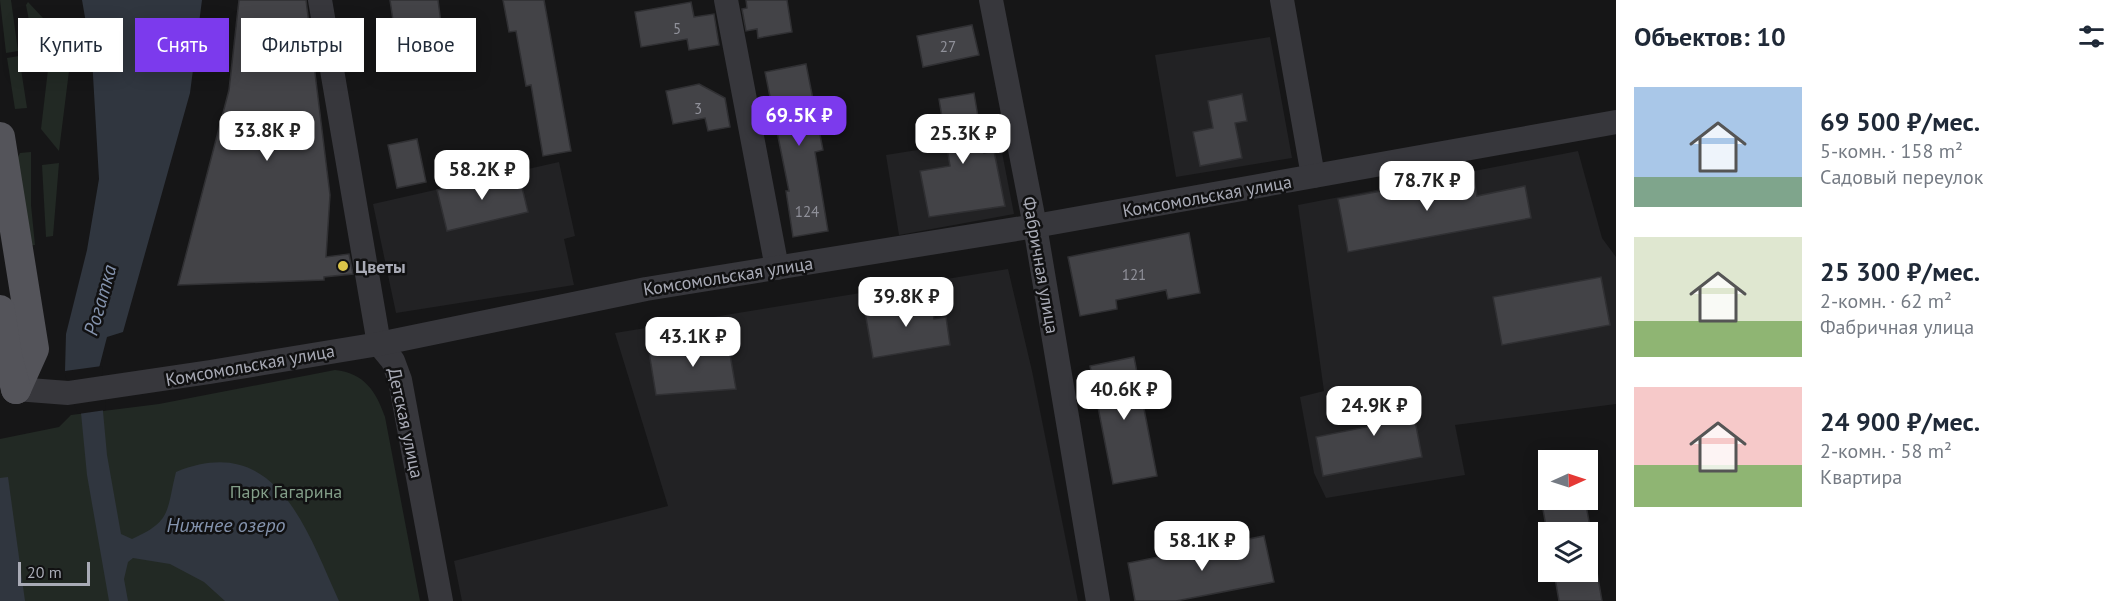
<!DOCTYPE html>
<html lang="ru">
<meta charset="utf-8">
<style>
:root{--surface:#fff;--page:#f2f2f3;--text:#1f2937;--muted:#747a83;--accent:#7c3aed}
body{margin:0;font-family:"PT Sans",sans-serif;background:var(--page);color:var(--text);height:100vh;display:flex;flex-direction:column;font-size:22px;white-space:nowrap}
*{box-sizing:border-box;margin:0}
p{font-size:20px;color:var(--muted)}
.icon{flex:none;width:33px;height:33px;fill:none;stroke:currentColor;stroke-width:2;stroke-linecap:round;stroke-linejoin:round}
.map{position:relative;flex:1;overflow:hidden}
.panel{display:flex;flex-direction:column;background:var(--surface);width:510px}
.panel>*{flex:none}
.guide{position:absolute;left:18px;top:18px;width:570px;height:54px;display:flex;gap:12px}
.needle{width:39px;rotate:87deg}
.fabs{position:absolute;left:1538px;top:450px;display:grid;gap:12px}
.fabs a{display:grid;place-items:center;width:60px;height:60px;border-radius:0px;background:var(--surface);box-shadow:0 3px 15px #0003;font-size:30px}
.scale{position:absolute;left:18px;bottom:15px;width:72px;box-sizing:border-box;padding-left:6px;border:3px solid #a9abb6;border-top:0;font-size:16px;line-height:21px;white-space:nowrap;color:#a9abb6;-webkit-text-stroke:4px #111112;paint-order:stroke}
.price{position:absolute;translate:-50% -51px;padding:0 14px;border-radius:12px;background:#fff;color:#222;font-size:20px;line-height:39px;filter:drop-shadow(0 2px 3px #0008)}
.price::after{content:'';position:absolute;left:50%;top:36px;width:18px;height:14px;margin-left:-9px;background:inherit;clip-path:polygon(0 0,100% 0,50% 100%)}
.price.active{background:var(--accent);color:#fff}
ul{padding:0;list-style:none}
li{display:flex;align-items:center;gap:18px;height:150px;padding:0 18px}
li span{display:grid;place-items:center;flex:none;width:168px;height:120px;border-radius:0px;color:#555}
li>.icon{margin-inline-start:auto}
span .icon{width:72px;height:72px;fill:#fffc;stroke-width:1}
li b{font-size:26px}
h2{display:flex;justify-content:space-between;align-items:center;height:72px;padding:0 18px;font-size:26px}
.pill{padding:0 21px;border-radius:0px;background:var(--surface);box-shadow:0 3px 15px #0003;font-size:21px;line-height:54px}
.pill.active{background:var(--accent);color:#fff}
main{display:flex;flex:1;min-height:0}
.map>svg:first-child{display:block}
.built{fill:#222224}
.green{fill:#222924}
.water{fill:#30363f}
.pier{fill:#161617}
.building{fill:#434347;stroke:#303033;stroke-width:1.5}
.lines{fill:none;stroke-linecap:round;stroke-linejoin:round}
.minor{stroke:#37373c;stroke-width:24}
.major{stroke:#54545a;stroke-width:30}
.poi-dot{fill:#dcc549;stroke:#111112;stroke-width:2}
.labels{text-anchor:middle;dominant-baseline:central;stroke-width:5;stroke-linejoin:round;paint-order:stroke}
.number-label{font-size:15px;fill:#90919a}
.street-label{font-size:18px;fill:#a9abb6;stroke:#111112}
.poi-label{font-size:18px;font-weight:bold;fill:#a9abb6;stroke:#111112;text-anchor:start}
.park-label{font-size:18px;fill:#839e89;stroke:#111112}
.water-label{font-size:20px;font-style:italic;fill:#8493ad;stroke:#111112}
</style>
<main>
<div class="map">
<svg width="1616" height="601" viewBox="0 0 1616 601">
<rect width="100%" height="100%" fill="#161617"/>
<!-- built -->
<g class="built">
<polygon points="1270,37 1292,158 1176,177 1155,55"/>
<polygon points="999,137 1014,214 899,235 886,155"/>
<polygon points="1578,151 1602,238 1616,257 1616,404 1455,425 1465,475 1326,498 1314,473 1300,397 1324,391 1298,205"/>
<polygon points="559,162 575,236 564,239 574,285 396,313 373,204"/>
<polygon points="1008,269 1032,371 1078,601 462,601 454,561 668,506 615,333"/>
</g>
<!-- green -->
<g class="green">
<polygon points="0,0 11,0 18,51 6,53"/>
<polygon points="28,2 43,18 47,39 33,41 26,5"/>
<polygon points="53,27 70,47 71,55 59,151 41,129"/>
<polygon points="19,56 27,108 15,109 7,58"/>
<polygon points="31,152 31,205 35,245 26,246 13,167 20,153"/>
<polygon points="59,163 53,236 46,237 42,165"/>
<path d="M335,370C364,373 376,391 385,417L420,601H0V439L59,427L71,415L159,404Z"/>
</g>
<!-- water -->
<g class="water">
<path d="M82,0H202L190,93L123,332L107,337L99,368L107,455L121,534L132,539C172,521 166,512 176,472C276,431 306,529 339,601H225L204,582L170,564L133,558L128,562L124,579L128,601H109L87,475L81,413L65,371L66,334L87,250L99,179L92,58Z"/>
<polygon points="8,477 25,601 0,601 0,478"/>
</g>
<!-- pier -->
<polygon class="pier" points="102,366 106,410 78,414 67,385 65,371"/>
<!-- building -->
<g class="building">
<polygon points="239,0 306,0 330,195 326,257 349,254 353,274 324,277 324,280 178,285 229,90"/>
<polygon points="390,0 438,0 446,61 400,68"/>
<polygon points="503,0 544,0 571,151 543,156 531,85 526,86 516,31 509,32"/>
<polygon points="746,0 787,0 792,32 758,38 757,29 746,31 742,9 747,8"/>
<polygon points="691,2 694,17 714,14 719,45 689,50 687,39 641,47 635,12"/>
<polygon points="972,25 979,55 923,67 917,36"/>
<polygon points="806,64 823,150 815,152 828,231 793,237 786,191 789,191 765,72"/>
<polygon points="699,84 725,98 730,127 708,131 705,118 673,124 666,91"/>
<polygon points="974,93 984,153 994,151 1005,206 929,217 920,171 950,166 939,99"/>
<polygon points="1242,94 1247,121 1235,123 1242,158 1200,166 1193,132 1213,128 1208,101"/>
<polygon points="417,139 426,182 397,188 388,145"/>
<polygon points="518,171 528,212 447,231 437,190"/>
<polygon points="1473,174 1477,196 1525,186 1531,218 1348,252 1338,199"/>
<polygon points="1189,233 1200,293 1168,299 1166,290 1116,300 1117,309 1080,316 1068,257"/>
<polygon points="1601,277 1610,325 1502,345 1493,297"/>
<polygon points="898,291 911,304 931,300 934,319 946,317 950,345 873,358 865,312 892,307"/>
<polygon points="727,337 736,389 656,395 649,352"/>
<polygon points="1134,357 1157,476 1113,484 1090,366"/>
<polygon points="1409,389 1422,457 1323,476 1316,437 1371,426 1365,397"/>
<polygon points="1567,500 1585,500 1591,532 1547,532 1542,504"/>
<polygon points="1264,536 1274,582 1176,601 1135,601 1128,563"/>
<polygon points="1554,572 1597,572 1602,601 1559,601"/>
</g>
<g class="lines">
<!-- minor -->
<g class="minor">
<polyline points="320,0 379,344 393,361 400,380 441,601"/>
<polyline points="726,0 777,268"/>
<polyline points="991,0 1035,226 1098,601"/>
<polyline points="1282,0 1313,176"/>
<polyline points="16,389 68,393 210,372 379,344 646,289 1035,226 1616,122"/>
</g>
<!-- major -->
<g class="major">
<polyline points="0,137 34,349 16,389"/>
<polyline points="0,310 7,356 16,389"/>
</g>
</g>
<!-- markers -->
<circle class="poi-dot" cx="343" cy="266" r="6"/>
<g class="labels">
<!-- number labels -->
<g class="number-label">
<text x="677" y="28">5</text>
<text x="948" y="46">27</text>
<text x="698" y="108">3</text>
<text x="807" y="211">124</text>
<text x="1134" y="274">121</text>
</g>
<!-- street labels -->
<g class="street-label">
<text transform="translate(1207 196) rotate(-10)">Комсомольская улица</text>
<text transform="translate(1041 265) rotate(80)">Фабричная улица</text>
<text transform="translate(728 276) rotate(-9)">Комсомольская улица</text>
<text transform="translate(250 365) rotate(-10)">Комсомольская улица</text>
<text transform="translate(406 423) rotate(78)">Детская улица</text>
</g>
<!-- poi labels -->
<g class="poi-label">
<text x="355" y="266">Цветы</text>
</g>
<!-- park labels -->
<g class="park-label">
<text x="286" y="491">Парк Гагарина</text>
</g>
<!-- water labels -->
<g class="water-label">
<text transform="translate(100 300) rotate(-74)">Рогатка</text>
<text x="226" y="525">Нижнее озеро</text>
</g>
</g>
</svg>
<div class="fabs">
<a><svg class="needle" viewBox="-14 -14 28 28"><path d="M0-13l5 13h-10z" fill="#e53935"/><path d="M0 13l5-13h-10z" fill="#747a83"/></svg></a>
<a><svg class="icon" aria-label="layers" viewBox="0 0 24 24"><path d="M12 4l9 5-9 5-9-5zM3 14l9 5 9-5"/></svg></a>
</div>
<div class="scale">20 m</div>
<b class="price active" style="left:799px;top:147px">69.5K ₽</b>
<b class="price" style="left:267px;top:162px">33.8K ₽</b>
<b class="price" style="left:963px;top:165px">25.3K ₽</b>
<b class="price" style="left:482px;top:201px">58.2K ₽</b>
<b class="price" style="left:1427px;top:212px">78.7K ₽</b>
<b class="price" style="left:906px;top:328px">39.8K ₽</b>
<b class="price" style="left:693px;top:368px">43.1K ₽</b>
<b class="price" style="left:1124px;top:421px">40.6K ₽</b>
<b class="price" style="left:1374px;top:437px">24.9K ₽</b>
<b class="price" style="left:1202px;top:572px">58.1K ₽</b>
<div class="guide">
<a class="pill">Купить</a>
<a class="pill active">Снять</a>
<a class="pill">Фильтры</a>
<a class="pill">Новое</a>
</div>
</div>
<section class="panel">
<h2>Объектов: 10<svg class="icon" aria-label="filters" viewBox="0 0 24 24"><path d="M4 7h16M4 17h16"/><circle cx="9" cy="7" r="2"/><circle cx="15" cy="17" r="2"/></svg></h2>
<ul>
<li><span style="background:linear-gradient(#a9c7e8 75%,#7fa58c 0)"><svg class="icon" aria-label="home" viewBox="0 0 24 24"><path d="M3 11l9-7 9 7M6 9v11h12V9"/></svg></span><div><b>69 500 ₽/мес.</b><p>5-комн. · 158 m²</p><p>Садовый переулок</p></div></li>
<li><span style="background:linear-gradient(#dfe7d0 70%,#8fb573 0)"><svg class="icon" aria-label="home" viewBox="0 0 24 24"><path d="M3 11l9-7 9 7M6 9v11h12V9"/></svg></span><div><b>25 300 ₽/мес.</b><p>2-комн. · 62 m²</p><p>Фабричная улица</p></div></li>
<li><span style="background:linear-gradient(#f6c9c9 65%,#8fb573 0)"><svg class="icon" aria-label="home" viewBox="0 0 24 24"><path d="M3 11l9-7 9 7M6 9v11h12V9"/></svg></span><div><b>24 900 ₽/мес.</b><p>2-комн. · 58 m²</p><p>Квартира</p></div></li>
</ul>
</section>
</main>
